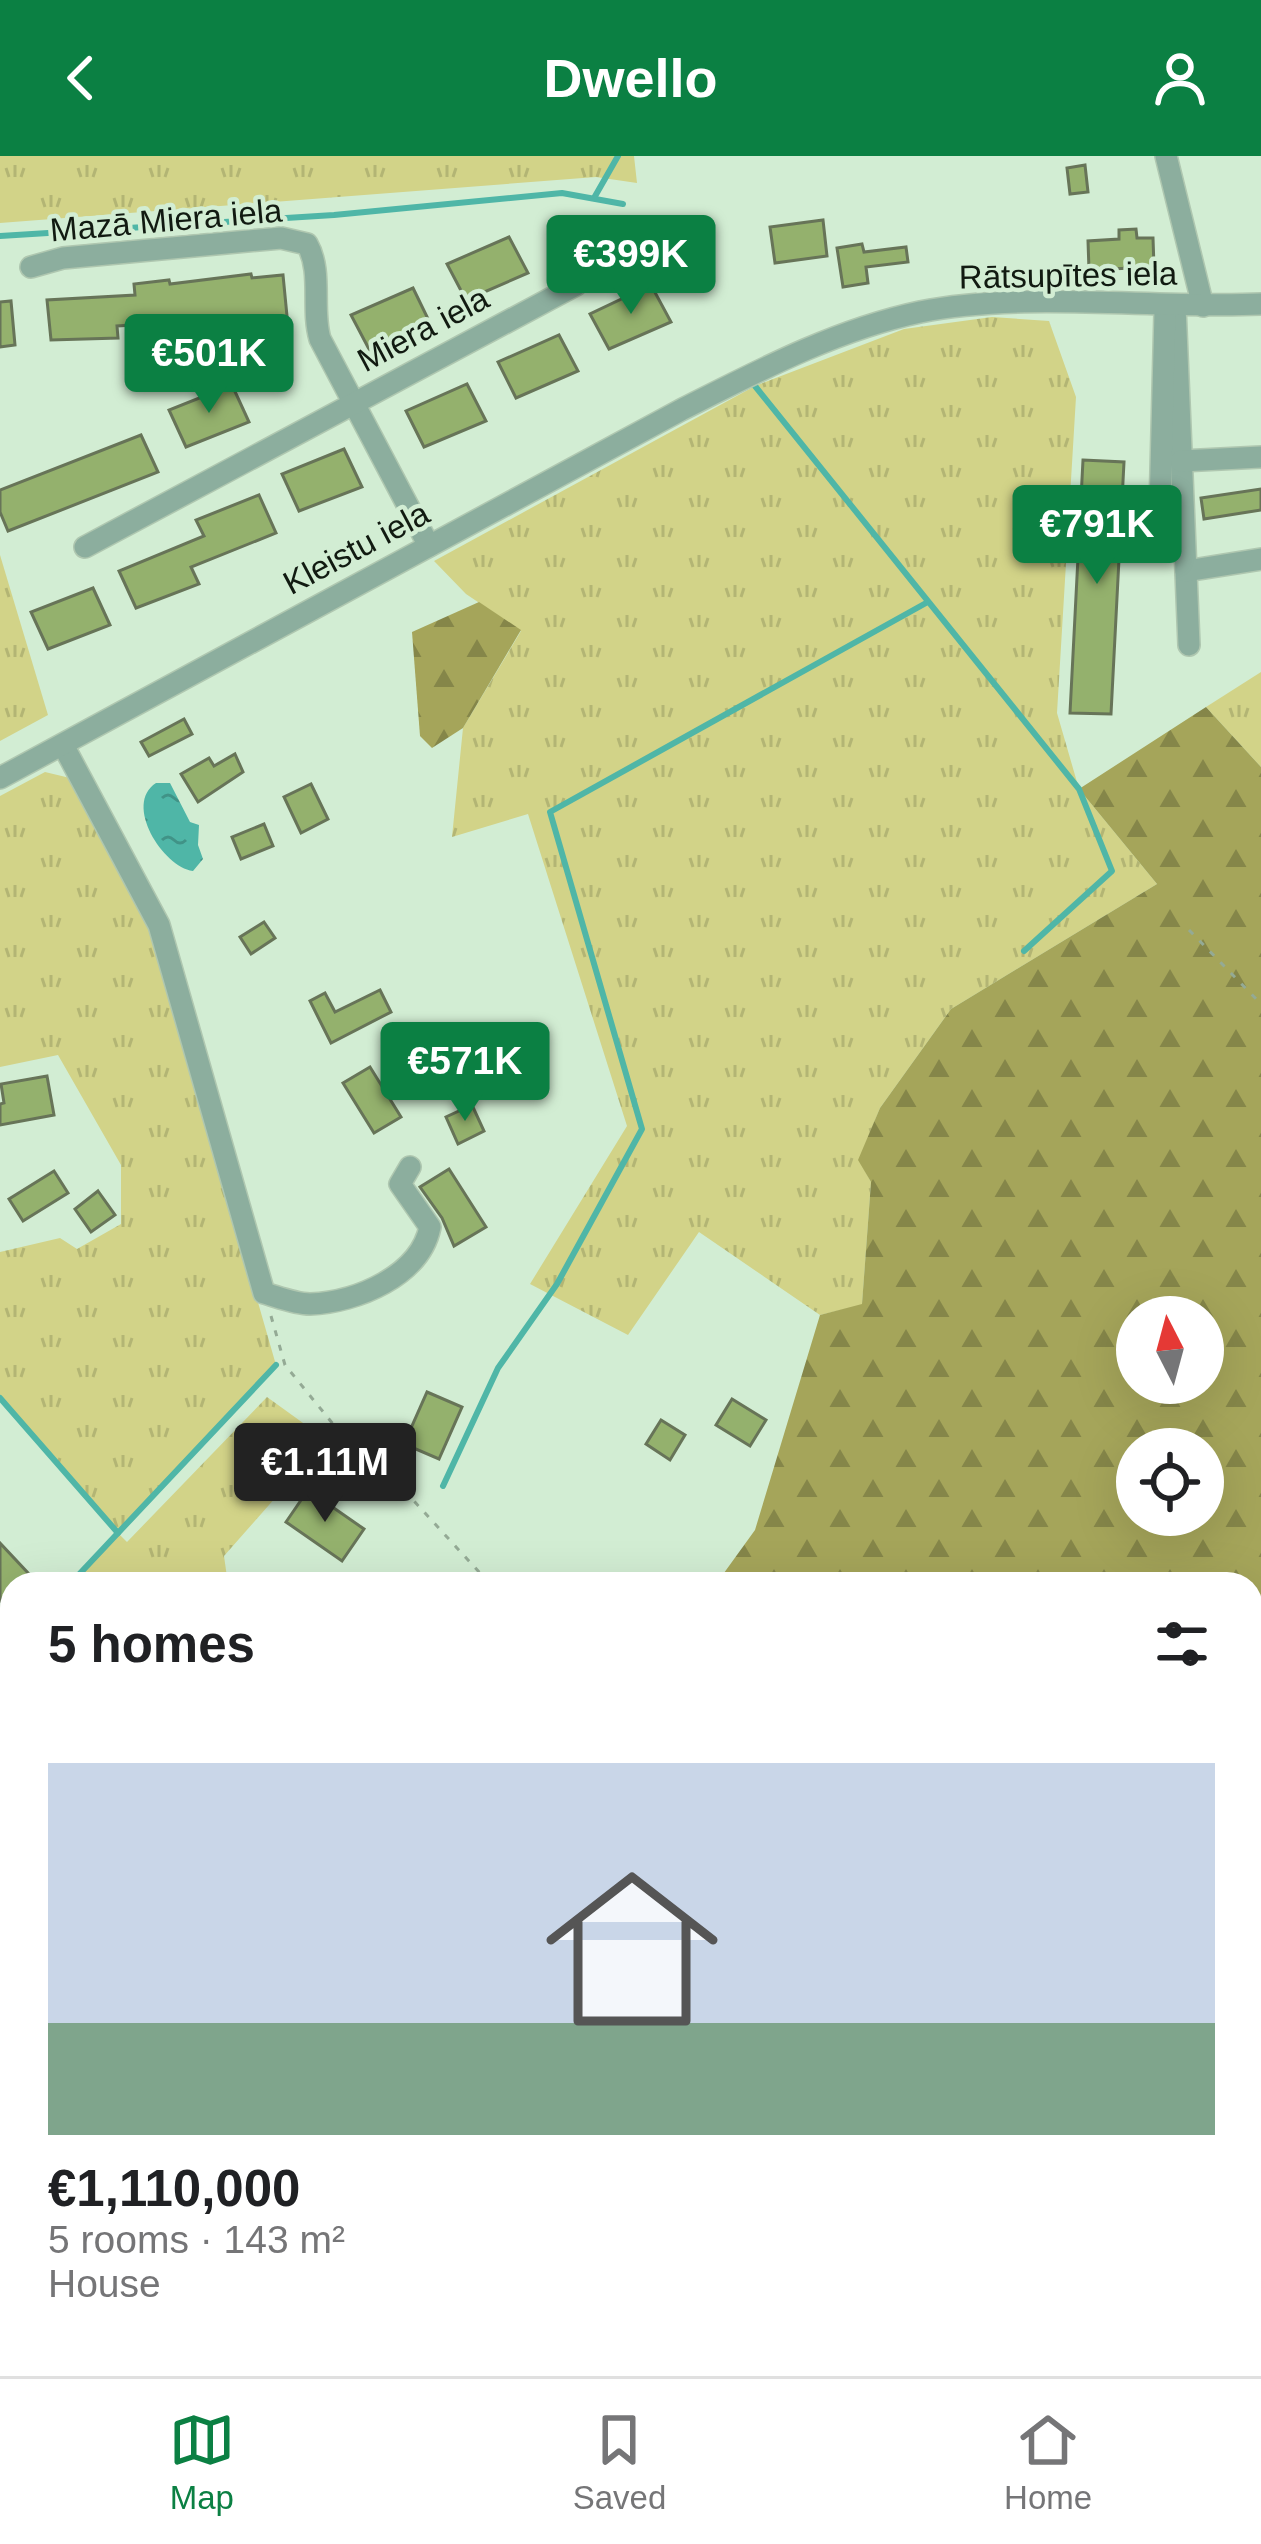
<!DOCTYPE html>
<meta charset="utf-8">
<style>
:root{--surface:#fff;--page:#f6f6f6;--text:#202124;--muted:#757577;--line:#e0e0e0;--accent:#0b8043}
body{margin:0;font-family:Arial,sans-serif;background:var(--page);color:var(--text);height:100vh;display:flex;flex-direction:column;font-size:45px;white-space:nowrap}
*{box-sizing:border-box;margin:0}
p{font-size:39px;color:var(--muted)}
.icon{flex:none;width:66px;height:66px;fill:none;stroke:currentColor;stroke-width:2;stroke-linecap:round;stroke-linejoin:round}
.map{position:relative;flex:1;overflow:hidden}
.side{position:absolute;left:0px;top:1416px;width:1263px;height:804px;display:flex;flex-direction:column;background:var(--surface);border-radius:36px 36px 0 0;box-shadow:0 12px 48px #0002}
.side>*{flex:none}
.needle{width:78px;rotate:354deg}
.buttons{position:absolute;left:1116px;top:1140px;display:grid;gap:24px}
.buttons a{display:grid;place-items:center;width:108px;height:108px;border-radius:50%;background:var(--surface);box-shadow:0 12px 48px #0002;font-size:60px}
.price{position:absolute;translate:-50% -102px;padding:0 27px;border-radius:12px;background:var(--accent);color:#fff;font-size:39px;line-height:78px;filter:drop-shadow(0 3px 6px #0008)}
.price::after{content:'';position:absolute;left:50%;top:72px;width:36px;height:27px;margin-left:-18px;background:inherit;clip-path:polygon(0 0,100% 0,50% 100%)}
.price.current{background:#222;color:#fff}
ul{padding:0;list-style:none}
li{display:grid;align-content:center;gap:24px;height:636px;padding:0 48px}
li span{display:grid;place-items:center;height:372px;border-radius:0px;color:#555}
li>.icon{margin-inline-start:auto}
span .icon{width:216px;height:216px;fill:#fffc;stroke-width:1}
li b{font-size:51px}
h2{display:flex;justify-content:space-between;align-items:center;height:144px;padding:0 48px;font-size:51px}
header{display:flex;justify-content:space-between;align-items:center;height:156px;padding:0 48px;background:var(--accent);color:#fff;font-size:54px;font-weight:800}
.dock{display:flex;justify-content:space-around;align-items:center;height:168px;border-top:3px solid var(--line);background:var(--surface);font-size:33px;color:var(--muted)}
.dock a{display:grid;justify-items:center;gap:6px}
.dock .current{color:var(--accent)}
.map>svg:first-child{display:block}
.grass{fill:url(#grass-tufts)}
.forest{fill:url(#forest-firs);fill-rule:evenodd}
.water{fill:url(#water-ripples)}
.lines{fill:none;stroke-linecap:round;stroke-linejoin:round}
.stream{stroke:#4fb6a7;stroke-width:6}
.building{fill:#94b16d;stroke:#677458;stroke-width:3}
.minor-casing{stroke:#afc7b0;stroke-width:24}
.path{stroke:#94aa95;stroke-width:3;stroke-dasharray:6 9;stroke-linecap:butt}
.minor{stroke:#8cae9e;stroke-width:21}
.labels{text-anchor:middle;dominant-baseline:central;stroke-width:9;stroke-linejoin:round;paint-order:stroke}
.street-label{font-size:33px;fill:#111a11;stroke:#d2edd3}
</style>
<header><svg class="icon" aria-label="back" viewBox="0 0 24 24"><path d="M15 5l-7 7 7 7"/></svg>Dwello<svg class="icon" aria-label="person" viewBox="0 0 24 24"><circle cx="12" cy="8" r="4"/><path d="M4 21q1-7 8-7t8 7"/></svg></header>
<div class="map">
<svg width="1261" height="2220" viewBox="0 0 1261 2220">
<defs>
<pattern id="grass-tufts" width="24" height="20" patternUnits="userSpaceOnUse" patternTransform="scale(3)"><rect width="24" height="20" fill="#d2d388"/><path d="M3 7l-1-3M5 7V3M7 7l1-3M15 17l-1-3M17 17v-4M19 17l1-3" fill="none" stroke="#b3b574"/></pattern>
<pattern id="forest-firs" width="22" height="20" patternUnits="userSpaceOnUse" patternTransform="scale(3)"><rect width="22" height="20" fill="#a5a55a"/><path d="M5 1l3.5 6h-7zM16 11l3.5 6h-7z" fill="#858649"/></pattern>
<pattern id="water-ripples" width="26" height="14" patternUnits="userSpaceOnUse" patternTransform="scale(3)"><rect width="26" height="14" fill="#4fb6a7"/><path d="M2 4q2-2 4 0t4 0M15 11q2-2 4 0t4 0" fill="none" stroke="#409387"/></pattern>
</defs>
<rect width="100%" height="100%" fill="#d2edd3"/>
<!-- grass -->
<g class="grass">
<polygon points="0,0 634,0 637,27 596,21 0,67"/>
<polygon points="992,161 1049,165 1076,241 1057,557 1079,633 1157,728 951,853 880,952 859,1004 871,1026 862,1149 820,1159 699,1076 628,1179 530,1128 627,970 528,658 452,681 463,572 521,475 466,438 434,405 755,230 904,173"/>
<polygon points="0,399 48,559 0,585"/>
<polygon points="1261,516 1261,611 1206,551"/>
<polygon points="45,616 70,622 151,775 276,1209 118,1377 127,1386 267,1241 310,1272 321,1290 224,1400 228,1428 70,1428 118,1377 0,1242 0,1096 60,1082 77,1093 121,1068 121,1009 58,899 0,911 0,640"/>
<polygon points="0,1642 12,1645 12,1748 0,1749 0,1667 9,1652"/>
</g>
<!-- forest -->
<g class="forest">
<polygon points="479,446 521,474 463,572 432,592 420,580 412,476"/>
<path d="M1206,551L1261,611V2220H0V1749L12,1748V2208H1251V1428H716L755,1374L820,1159L862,1148L871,1026L858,1004L880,952L951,853L1157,728L1079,633ZM1137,1161H1203V1227H1137ZM1137,1293H1203V1359H1137Z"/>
</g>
<!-- water -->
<path class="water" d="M156,627H170L190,666L199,669L198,689L203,703L193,715C163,711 123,648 156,627Z"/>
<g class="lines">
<!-- stream -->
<g class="stream">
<polyline points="594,42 618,0"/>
<polyline points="0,80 334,59 562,37 623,48"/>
<polyline points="755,230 1079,633 1112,715 1024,795"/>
<polyline points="0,1242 118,1377"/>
<polyline points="443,1330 498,1212 557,1128 642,973 550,656 926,447"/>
<polyline points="70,1428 276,1209"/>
</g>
</g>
<!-- building -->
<g class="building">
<polygon points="1085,9 1088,36 1070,38 1067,12"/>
<polygon points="823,64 827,100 775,107 770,71"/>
<polygon points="1136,73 1137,82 1153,82 1154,111 1089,114 1088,85 1119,83 1119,74"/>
<polygon points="509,81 528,117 466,144 447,108"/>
<polygon points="862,88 864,96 906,91 908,106 866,111 868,127 843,131 837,92"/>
<polygon points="251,118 252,122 283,119 287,160 117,170 118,182 51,184 47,144 135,139 134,128 169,124 170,128"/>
<polygon points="651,129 671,166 609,193 590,158"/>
<polygon points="413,132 431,169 370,195 351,159"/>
<polygon points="11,145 15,189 0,191 0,146"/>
<polygon points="559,179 578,215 516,242 498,206"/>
<polygon points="467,228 486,265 424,291 406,255"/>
<polygon points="232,229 249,266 186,291 169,254"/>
<polygon points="141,279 158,316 8,375 0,356 0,334"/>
<polygon points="344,293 362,331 299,355 282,318"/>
<polygon points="1083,304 1124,306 1111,558 1070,557"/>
<polygon points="1261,333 1261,354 1204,363 1201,342"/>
<polygon points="259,339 276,377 191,411 199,428 136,452 119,415 204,380 196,364"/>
<polygon points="93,432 110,469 48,493 31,456"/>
<polygon points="184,563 192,578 149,600 141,586"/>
<polygon points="235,598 243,616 198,646 181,618 209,602 214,610"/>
<polygon points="311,628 328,663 301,677 284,641"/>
<polygon points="264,668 273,690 241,703 232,681"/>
<polygon points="264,766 275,782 251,798 240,781"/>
<polygon points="380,834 391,856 331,887 310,845 325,837 335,856"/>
<polygon points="370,911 401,961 374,977 343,927"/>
<polygon points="47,920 54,959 0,969 0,948 4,947 1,928"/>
<polygon points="472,949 484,975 458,988 446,961"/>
<polygon points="449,1013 486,1071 454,1090 442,1062 420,1031"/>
<polygon points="54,1015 68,1037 23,1065 9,1043"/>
<polygon points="98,1035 115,1059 91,1076 75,1053"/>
<polygon points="427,1236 462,1251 439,1303 404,1288"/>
<polygon points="732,1243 766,1264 750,1290 716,1269"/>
<polygon points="661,1264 685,1279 670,1304 646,1288"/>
<polygon points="308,1334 364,1373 342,1405 286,1366"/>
<polygon points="0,1387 29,1418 18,1428 12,1428 12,1434 0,1445"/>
</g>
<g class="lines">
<!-- minor casing -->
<g class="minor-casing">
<g id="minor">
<polyline points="1166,0 1203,150"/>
<path d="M31,111L63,102L281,82L307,88C323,116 311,152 320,183L429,390"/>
<polyline points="1175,150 1189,489"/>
<polyline points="1181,305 1261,301"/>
<polyline points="1160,354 1165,156"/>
<polyline points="85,391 576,129 595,107"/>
<polyline points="1186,415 1261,403"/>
<path d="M63,589L159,769L264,1137C278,1141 295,1148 310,1148C357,1146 420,1120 430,1071L400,1028L410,1011"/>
<path d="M0,622L681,254C758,215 835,174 920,156C1024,135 1153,153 1261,148"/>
<polyline points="0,1487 12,1501"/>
<polyline points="0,1623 12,1625"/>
</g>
</g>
<!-- path -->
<g class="path">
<polyline points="1189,774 1261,848"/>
<polyline points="271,1160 285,1209 355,1295 403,1333 490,1428"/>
<polyline points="1251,1632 1261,1653"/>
<polyline points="0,1849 12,1857"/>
<polyline points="1251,1970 1261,1960"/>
<polyline points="1251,1993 1261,2001"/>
<polyline points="1251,2144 1261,2144"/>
<polyline points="695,2208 697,2220"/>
<polyline points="70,2220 84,2208"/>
<polyline points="103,2220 110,2208"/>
</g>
<!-- minor -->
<use href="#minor" class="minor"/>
</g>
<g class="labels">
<!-- street labels -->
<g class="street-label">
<text transform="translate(166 64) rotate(-5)">Mazā Miera iela</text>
<text transform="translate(1068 119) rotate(-1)">Rātsupītes iela</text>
<text transform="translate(423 173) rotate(-28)">Miera iela</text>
<text transform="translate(356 392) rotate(-28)">Kleistu iela</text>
</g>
</g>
</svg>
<div class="buttons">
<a><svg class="needle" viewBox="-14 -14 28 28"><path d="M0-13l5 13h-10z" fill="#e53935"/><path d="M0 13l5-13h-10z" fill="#757577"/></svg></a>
<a><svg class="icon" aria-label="locate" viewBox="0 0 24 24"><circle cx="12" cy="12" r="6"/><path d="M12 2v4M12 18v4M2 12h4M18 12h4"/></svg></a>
</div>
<b class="price" style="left:631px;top:161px">€399K</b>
<b class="price" style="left:209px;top:260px">€501K</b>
<b class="price" style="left:1097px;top:431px">€791K</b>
<b class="price" style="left:465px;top:968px">€571K</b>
<b class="price current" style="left:325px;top:1369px">€1.11M</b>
<section class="side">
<h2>5 homes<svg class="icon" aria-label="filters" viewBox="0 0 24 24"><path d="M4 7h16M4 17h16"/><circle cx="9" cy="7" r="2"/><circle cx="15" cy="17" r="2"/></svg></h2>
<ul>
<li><span style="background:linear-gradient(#c9d6e8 70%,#7fa58c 0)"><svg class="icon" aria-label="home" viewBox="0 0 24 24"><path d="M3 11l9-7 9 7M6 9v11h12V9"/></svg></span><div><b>€1,110,000</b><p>5 rooms · 143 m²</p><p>House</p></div></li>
</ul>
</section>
</div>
<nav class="dock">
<a class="current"><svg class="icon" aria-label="map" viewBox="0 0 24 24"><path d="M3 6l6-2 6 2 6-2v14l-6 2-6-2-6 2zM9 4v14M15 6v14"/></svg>Map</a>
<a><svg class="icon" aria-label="saved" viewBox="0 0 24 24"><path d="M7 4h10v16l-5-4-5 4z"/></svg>Saved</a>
<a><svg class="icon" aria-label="home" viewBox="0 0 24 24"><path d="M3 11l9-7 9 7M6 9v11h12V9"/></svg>Home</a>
</nav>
